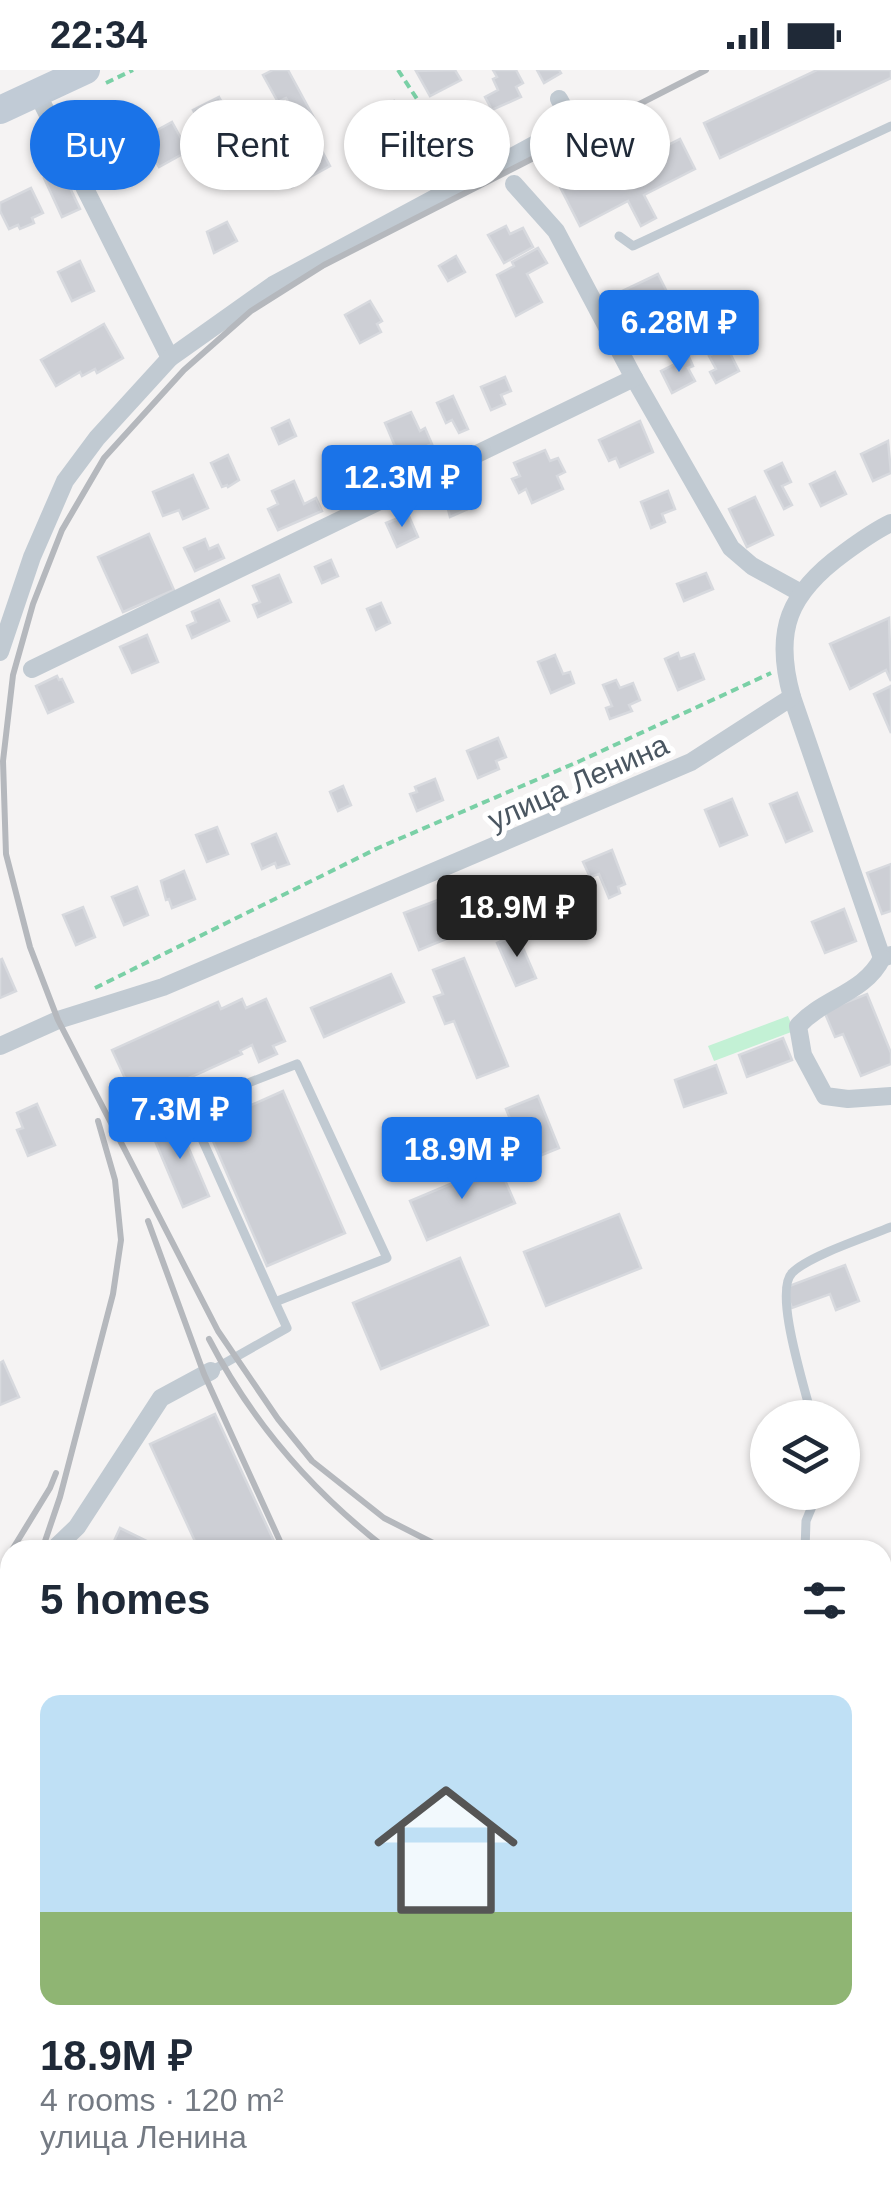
<!DOCTYPE html>
<meta charset="utf-8">
<style>
:root{--surface:#fff;--page:#f6f6f7;--text:#1f2937;--muted:#747a83;--accent:#1a73e8}
body{margin:0;font-family:Helvetica,sans-serif;background:var(--page);color:var(--text);height:100vh;display:flex;flex-direction:column;font-size:38px;white-space:nowrap}
*{box-sizing:border-box;margin:0}
p{font-size:32px;color:var(--muted)}
.icon{flex:none;width:55px;height:55px;fill:none;stroke:currentColor;stroke-width:2;stroke-linecap:round;stroke-linejoin:round}
.map{position:relative;flex:1;overflow:hidden}
.sheet{position:absolute;left:0px;top:1470px;width:892px;height:672px;display:flex;flex-direction:column;background:var(--surface);border-radius:30px 30px 0 0;box-shadow:0 2px 8px #0004}
.sheet>*{flex:none}
.hud{position:absolute;left:30px;top:30px;width:832px;height:90px;display:flex;gap:20px}
.fabs{position:absolute;left:750px;top:1330px;display:grid;gap:20px}
.fabs a{display:grid;place-items:center;width:110px;height:110px;border-radius:50%;background:var(--surface);box-shadow:0 2px 8px #0004;font-size:50px}
.price{position:absolute;translate:-50% -85px;padding:0 22px;border-radius:10px;background:var(--accent);color:#fff;font-size:32px;line-height:65px;filter:drop-shadow(0 2px 5px #0008)}
.price::after{content:'';position:absolute;left:50%;top:60px;width:30px;height:22px;margin-left:-15px;background:inherit;clip-path:polygon(0 0,100% 0,50% 100%)}
.price.active{background:#222;color:#fff}
ul{padding:0;list-style:none}
li{display:grid;align-content:center;gap:20px;height:530px;padding:0 40px}
li span{display:grid;place-items:center;height:310px;border-radius:20px;color:#555}
li>.icon{margin-inline-start:auto}
span .icon{width:180px;height:180px;fill:#fffc;stroke-width:1}
li b{font-size:42px}
h2{display:flex;justify-content:space-between;align-items:center;height:120px;padding:0 40px;font-size:42px}
.pill{padding:0 35px;border-radius:45px;background:var(--surface);box-shadow:0 2px 8px #0004;font-size:35px;line-height:90px}
.pill.active{background:var(--accent);color:#fff}
.status{display:flex;justify-content:space-between;align-items:center;height:70px;padding:0 50px;background:var(--surface);direction:ltr}
.status svg{height:28px;fill:currentColor}
.map>svg:first-child{display:block}
.green{fill:#c3f1d5}
.building{fill:#cdcfd5;stroke:#d7d9de;stroke-width:2.5}
.lines{fill:none;stroke-linecap:round;stroke-linejoin:round}
.path{stroke:#7ad0a6;stroke-width:4;stroke-dasharray:8 5;stroke-linecap:butt}
.lane{stroke:#c1cad2;stroke-width:9}
.street{stroke:#c1cad2;stroke-width:18}
.secondary{stroke:#c1cbd6;stroke-width:28}
.rail{stroke:#b5b8bd;stroke-width:6}
.labels{text-anchor:middle;dominant-baseline:central;stroke-width:10;stroke-linejoin:round;paint-order:stroke}
.street-label{font-size:30px;fill:#4a5661;stroke:#fff}
</style>
<div class="status"><b>22:34</b><svg viewBox="0 0 49 12"><path d="M0 12V9h3v3zM5 12V6h3v6zM10 12V3h3v9zM15 12V0h3v12zM26 1h20v11H26zM47 4h2v5h-2z"/></svg></div>
<div class="map">
<svg width="891" height="2142" viewBox="0 0 891 2142">
<rect width="100%" height="100%" fill="#f5f3f3"/>
<!-- green -->
<polygon class="green" points="788,946 794,961 714,991 708,976"/>
<!-- building -->
<g class="building">
<polygon points="273,0 288,0 314,48 301,55 286,28 278,32 263,5"/>
<polygon points="455,0 461,10 430,26 416,1"/>
<polygon points="493,0 516,0 523,13 516,17 521,27 492,40 485,27 498,20 493,9 497,7"/>
<polygon points="537,0 559,0 561,3 544,13"/>
<polygon points="817,0 891,0 891,8 720,88 704,53"/>
<polygon points="219,27 234,54 208,67 193,40"/>
<polygon points="394,31 407,55 394,62 396,67 382,74 366,45"/>
<polygon points="172,52 188,81 159,97 151,83 158,79 150,64"/>
<polygon points="314,66 330,96 292,117 278,85"/>
<polygon points="680,69 695,99 644,125 656,148 641,156 628,131 580,156 558,113 589,97 597,111"/>
<polygon points="110,81 125,109 102,116 89,93"/>
<polygon points="61,99 80,139 62,147 44,108"/>
<polygon points="31,118 43,143 32,148 34,153 20,159 18,155 9,159 0,141 0,133"/>
<polygon points="227,152 237,171 214,183 207,162"/>
<polygon points="506,156 510,164 523,158 533,177 504,193 488,165"/>
<polygon points="538,178 547,193 527,204 542,232 516,246 497,205 514,196 512,192"/>
<polygon points="456,186 465,202 448,211 439,196"/>
<polygon points="80,191 94,221 72,231 58,202"/>
<polygon points="658,204 679,246 643,263 622,221"/>
<polygon points="370,231 382,251 377,254 381,262 360,273 345,245"/>
<polygon points="104,254 123,288 97,303 95,299 82,306 80,302 56,316 41,290"/>
<polygon points="727,277 739,301 716,313 710,302 716,299 709,286"/>
<polygon points="689,287 693,296 688,298 695,311 672,323 661,301"/>
<polygon points="505,307 511,321 501,325 505,334 491,340 481,317"/>
<polygon points="453,326 468,359 459,363 452,350 446,353 437,333"/>
<polygon points="411,342 420,361 425,358 432,374 400,388 385,353"/>
<polygon points="289,350 296,366 279,374 272,358"/>
<polygon points="640,351 653,382 620,397 616,388 609,391 599,370"/>
<polygon points="888,371 891,403 873,411 861,384"/>
<polygon points="545,380 550,391 558,388 565,402 557,406 563,419 532,433 526,419 519,423 512,409 520,406 514,393"/>
<polygon points="228,385 239,410 228,417 227,415 222,417 211,393"/>
<polygon points="782,393 791,412 782,416 792,435 784,439 765,401"/>
<polygon points="835,402 846,424 821,436 810,414"/>
<polygon points="193,405 208,438 183,449 179,440 163,446 153,422"/>
<polygon points="294,411 304,434 316,428 322,441 278,460 268,439 278,434 272,421"/>
<polygon points="467,413 477,435 450,447 444,423"/>
<polygon points="668,421 675,439 662,444 665,452 651,458 641,432"/>
<polygon points="755,427 773,465 747,477 729,439"/>
<polygon points="408,444 418,467 397,477 386,453"/>
<polygon points="149,464 174,520 123,542 98,487"/>
<polygon points="205,469 209,479 218,475 224,488 195,501 184,478"/>
<polygon points="331,490 338,506 322,513 315,497"/>
<polygon points="706,503 713,519 684,531 677,514"/>
<polygon points="279,505 291,532 258,547 253,535 260,532 253,516"/>
<polygon points="219,530 229,551 192,568 187,556 196,552 192,542"/>
<polygon points="381,533 390,553 376,560 367,539"/>
<polygon points="889,548 891,611 886,600 850,619 830,574"/>
<polygon points="147,565 158,592 132,603 120,577"/>
<polygon points="678,583 680,589 694,584 704,609 678,620 665,589"/>
<polygon points="555,585 563,604 570,602 574,613 551,623 538,592"/>
<polygon points="57,606 59,610 62,609 73,632 48,643 36,616"/>
<polygon points="616,610 620,618 633,613 640,630 629,635 632,641 610,649 606,638 612,636 603,615"/>
<polygon points="891,616 891,663 874,624"/>
<polygon points="498,668 506,687 496,691 499,699 478,708 467,681"/>
<polygon points="435,709 443,730 417,741 410,724 417,722 415,717"/>
<polygon points="343,716 351,735 338,741 330,722"/>
<polygon points="797,723 812,761 786,772 770,734"/>
<polygon points="732,729 747,765 720,776 705,740"/>
<polygon points="217,757 228,784 207,792 196,765"/>
<polygon points="276,764 289,794 277,798 275,793 262,799 252,774"/>
<polygon points="612,780 625,814 618,817 620,823 609,828 599,804 590,807 583,792"/>
<polygon points="891,794 891,841 882,844 867,803"/>
<polygon points="184,801 195,829 172,838 169,829 166,830 161,811"/>
<polygon points="137,817 148,845 124,855 112,827"/>
<polygon points="448,826 463,862 419,880 404,843"/>
<polygon points="83,837 95,867 76,875 63,845"/>
<polygon points="844,839 856,871 825,883 812,852"/>
<polygon points="517,864 536,908 516,916 497,873"/>
<polygon points="464,888 508,996 477,1008 454,951 445,954 434,927 443,924 433,900"/>
<polygon points="2,889 16,921 0,928 0,890"/>
<polygon points="391,904 404,932 324,967 311,938"/>
<polygon points="867,924 891,983 891,994 861,1006 843,964 835,967 824,941"/>
<polygon points="242,929 246,938 266,929 285,971 273,976 277,984 259,992 252,975 240,981 242,984 136,1032 112,980 218,932 221,939"/>
<polygon points="783,968 792,990 747,1007 739,985"/>
<polygon points="716,995 726,1023 684,1037 675,1010"/>
<polygon points="283,1021 345,1163 267,1196 206,1055"/>
<polygon points="538,1026 559,1078 527,1091 506,1039"/>
<polygon points="37,1034 55,1075 28,1086 17,1060 23,1058 17,1043"/>
<polygon points="176,1048 209,1126 183,1137 150,1059"/>
<polygon points="498,1094 515,1133 427,1170 410,1131"/>
<polygon points="619,1144 641,1198 546,1236 524,1182"/>
<polygon points="460,1188 488,1255 381,1299 353,1233"/>
<polygon points="845,1195 859,1231 836,1240 830,1224 792,1238 784,1218"/>
<polygon points="3,1291 19,1327 0,1335 0,1293"/>
<polygon points="215,1344 278,1480 199,1480 150,1374"/>
<polygon points="120,1458 151,1473 148,1480 110,1480"/>
<polygon points="891,2089 891,2141 839,2142 835,2132 882,2132 882,2092"/>
</g>
<g class="lines">
<!-- path -->
<g class="path">
<polyline points="398,0 461,96"/>
<polyline points="106,13 133,0"/>
<polyline points="95,918 378,778 580,691 771,603"/>
</g>
<!-- lane -->
<g class="lane">
<polyline points="619,166 633,176 891,56"/>
<polyline points="211,1301 287,1258 275,1232 193,1049 207,1029 297,994 387,1188 275,1232"/>
<path d="M812,1348C806,1321 773,1222 792,1203C808,1186 867,1167 891,1157"/>
<polyline points="805,1480 806,1451 818,1422"/>
<polyline points="882,1561 891,1562"/>
<polyline points="882,1913 891,1938"/>
<polyline points="882,2001 891,1993"/>
<polyline points="443,2132 446,2142"/>
<polyline points="541,2142 564,2132"/>
<polyline points="788,2142 811,2132"/>
</g>
<!-- street -->
<g class="street">
<polyline points="37,23 170,288"/>
<polyline points="514,114 556,161 634,308 731,478 752,496 799,522"/>
<polyline points="0,582 32,487 65,411 97,368 170,288 273,215 545,69 564,38 559,29"/>
<polyline points="32,599 634,308"/>
<polyline points="792,627 882,888 891,885"/>
<path d="M882,888C865,923 823,928 798,956L803,985L825,1026L848,1029L891,1026"/>
<path d="M0,976L58,950L163,917L691,692L792,627C773,560 789,523 844,483C859,472 874,461 891,453"/>
<polyline points="53,1480 77,1457 161,1328 211,1301"/>
<polyline points="0,1532 10,1522"/>
</g>
<!-- secondary -->
<polyline class="secondary" points="0,40 86,0"/>
<!-- rail -->
<g class="rail">
<polyline points="148,1151 204,1304 284,1480"/>
<path d="M209,1269C253,1354 312,1422 388,1480"/>
<polyline points="12,1480 50,1418 56,1403"/>
<polyline points="42,1480 60,1427 113,1224 121,1170 115,1110 98,1051"/>
<polyline points="447,1480 384,1448 312,1391 278,1349 218,1261 58,950 30,877 6,784 3,691 13,605 33,534 62,460 104,388 184,300 251,241 324,195 706,0"/>
<polyline points="882,1501 891,1498"/>
<polyline points="0,1612 10,1578"/>
</g>
</g>
<g class="labels">
<!-- street labels -->
<g class="street-label">
<text transform="translate(578 712) rotate(-24)">улица Ленина</text>
</g>
</g>
</svg>
<div class="fabs">
<a><svg class="icon" aria-label="layers" viewBox="0 0 24 24"><path d="M12 4l9 5-9 5-9-5zM3 14l9 5 9-5"/></svg></a>
</div>
<b class="price" style="left:679px;top:305px">6.28M ₽</b>
<b class="price" style="left:402px;top:460px">12.3M ₽</b>
<b class="price active" style="left:517px;top:890px">18.9M ₽</b>
<b class="price" style="left:180px;top:1092px">7.3M ₽</b>
<b class="price" style="left:462px;top:1132px">18.9M ₽</b>
<div class="hud">
<a class="pill active">Buy</a>
<a class="pill">Rent</a>
<a class="pill">Filters</a>
<a class="pill">New</a>
</div>
<section class="sheet">
<h2>5 homes<svg class="icon" aria-label="filters" viewBox="0 0 24 24"><path d="M4 7h16M4 17h16"/><circle cx="9" cy="7" r="2"/><circle cx="15" cy="17" r="2"/></svg></h2>
<ul>
<li><span style="background:linear-gradient(#bfe0f5 70%,#8fb573 0)"><svg class="icon" aria-label="home" viewBox="0 0 24 24"><path d="M3 11l9-7 9 7M6 9v11h12V9"/></svg></span><div><b>18.9M ₽</b><p>4 rooms · 120 m²</p><p>улица Ленина</p></div></li>
</ul>
</section>
</div>
